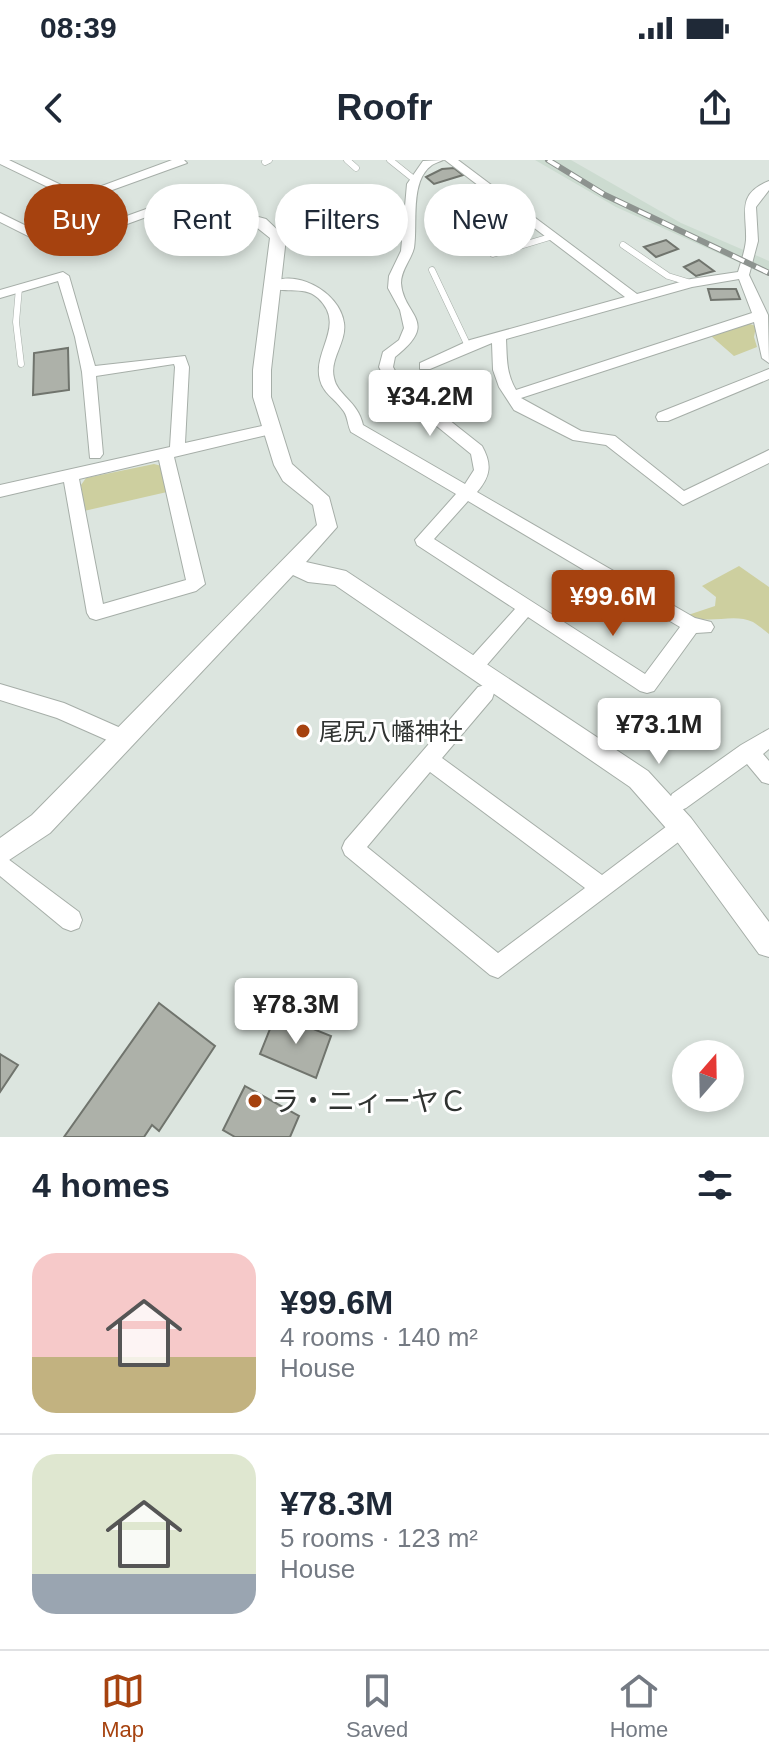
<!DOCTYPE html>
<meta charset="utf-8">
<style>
:root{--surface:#fff;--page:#f6f6f7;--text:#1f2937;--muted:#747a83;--line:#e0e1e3;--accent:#a6420f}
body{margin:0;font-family:Arial,"Noto Sans JP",sans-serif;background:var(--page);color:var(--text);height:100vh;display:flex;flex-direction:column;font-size:30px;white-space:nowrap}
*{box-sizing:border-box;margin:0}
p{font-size:26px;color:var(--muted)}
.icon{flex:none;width:44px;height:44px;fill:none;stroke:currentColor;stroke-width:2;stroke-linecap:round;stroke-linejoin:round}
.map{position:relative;height:977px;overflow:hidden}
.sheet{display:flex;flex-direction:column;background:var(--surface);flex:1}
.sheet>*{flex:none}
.guide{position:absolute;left:24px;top:24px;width:722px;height:72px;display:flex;gap:16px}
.needle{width:52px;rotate:20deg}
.buttons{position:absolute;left:672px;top:880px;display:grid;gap:16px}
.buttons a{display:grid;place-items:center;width:72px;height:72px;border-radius:50%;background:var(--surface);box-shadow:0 4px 12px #0003;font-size:40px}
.price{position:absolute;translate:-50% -68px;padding:0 18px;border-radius:8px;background:#fff;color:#222;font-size:26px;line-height:52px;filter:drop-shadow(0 2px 4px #0008)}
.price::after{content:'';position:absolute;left:50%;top:48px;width:24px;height:18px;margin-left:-12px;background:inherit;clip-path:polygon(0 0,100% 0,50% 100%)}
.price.current{background:var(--accent);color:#fff}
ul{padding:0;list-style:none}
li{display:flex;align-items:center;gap:24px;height:200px;padding:0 32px}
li+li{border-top:2px solid var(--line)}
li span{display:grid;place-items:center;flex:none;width:224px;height:160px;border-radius:24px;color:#555}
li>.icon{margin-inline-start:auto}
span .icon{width:96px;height:96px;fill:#fffc;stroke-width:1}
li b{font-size:34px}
h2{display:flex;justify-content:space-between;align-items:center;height:96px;padding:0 32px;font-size:34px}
.chip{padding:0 28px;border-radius:36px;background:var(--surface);box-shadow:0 4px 12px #0003;font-size:28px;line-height:72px}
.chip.current{background:var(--accent);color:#fff}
.status{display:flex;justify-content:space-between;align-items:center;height:56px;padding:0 40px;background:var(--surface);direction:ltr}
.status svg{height:22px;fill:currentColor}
header{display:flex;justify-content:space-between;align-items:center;height:104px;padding:0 32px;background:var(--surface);font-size:36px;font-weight:600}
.tabs{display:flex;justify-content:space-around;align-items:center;height:112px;border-top:2px solid var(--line);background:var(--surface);font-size:22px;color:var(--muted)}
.tabs a{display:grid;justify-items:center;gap:4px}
.tabs .current{color:var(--accent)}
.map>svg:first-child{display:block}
.built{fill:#ccdbd0}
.green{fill:#cdcf9f}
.building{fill:#adb1a9;stroke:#70746d;stroke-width:2}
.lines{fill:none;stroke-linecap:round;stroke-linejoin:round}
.service-casing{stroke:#a6aea8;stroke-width:7}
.minor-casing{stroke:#a6aea8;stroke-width:2}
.tertiary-casing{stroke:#a6aea8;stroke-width:2}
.service{stroke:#fff;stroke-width:6}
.minor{fill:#fff;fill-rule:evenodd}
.tertiary{fill:#fff;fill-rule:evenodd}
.rail-casing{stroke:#8d938f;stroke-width:6}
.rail{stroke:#fff;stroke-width:4;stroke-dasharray:13;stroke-linecap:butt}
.poi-dot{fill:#a6420f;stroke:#fff;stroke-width:3}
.labels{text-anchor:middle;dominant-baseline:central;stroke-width:6;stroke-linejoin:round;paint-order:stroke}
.poi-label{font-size:24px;fill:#303331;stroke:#fff;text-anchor:start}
.near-poi-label{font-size:28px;fill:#303331;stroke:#fff;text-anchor:start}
</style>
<div class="status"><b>08:39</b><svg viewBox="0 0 49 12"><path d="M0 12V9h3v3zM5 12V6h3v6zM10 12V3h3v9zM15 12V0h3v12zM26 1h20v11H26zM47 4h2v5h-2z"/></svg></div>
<header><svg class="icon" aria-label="back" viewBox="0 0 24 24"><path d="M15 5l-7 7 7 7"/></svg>Roofr<svg class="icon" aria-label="share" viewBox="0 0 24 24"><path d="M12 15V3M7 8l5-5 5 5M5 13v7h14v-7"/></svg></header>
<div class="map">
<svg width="769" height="977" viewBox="0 0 769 977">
<rect width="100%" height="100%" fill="#dce5df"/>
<!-- built -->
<polygon class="built" points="535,0 571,0 681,63 769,101 769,116 616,47"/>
<!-- green -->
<g class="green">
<polygon points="747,163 756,166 754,177 757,187 734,196 711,176"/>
<polygon points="154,304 162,306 167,332 84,351 81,325 86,318"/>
<path d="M739,406L769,427V474C764,470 758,465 753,462C732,452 709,466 688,455L715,446L716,437L702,426Z"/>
</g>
<!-- building -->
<g class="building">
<polygon points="454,8 463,15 434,24 426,17 442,9"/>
<polygon points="666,80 678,89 656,97 644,87"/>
<polygon points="699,100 714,111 696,116 684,107"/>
<polygon points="708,129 736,129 740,139 711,140"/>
<polygon points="68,188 69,230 33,235 34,193"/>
<polygon points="159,843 215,886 159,971 152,965 144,977 64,977"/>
<polygon points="276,854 331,876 316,918 260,894"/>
<polygon points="0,894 18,905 0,932"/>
<polygon points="245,926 299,956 290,977 235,977 223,970"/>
</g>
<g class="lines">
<!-- service casing -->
<g class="service-casing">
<g id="service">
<polyline points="347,0 356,8"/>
<polyline points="390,0 415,20"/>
<polyline points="265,2 269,0"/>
<polyline points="623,85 668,116 691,123"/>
<polyline points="493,94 550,77"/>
<polyline points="432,110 468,186"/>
<polyline points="19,128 16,162 21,204"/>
</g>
</g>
<!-- minor casing -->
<g class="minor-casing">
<g id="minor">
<polygon points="0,0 9,0 80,34 172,0 184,0 187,3 79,42 0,4"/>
<path d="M443,0C439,2 435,3 432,5C409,21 418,64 414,88C411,100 401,110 401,123C403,156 441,161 395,197L393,207L401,222L482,286C492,304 491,316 477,332L695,458L711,462L714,467L711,472L696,473L654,531L647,533L640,531L528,457L479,514L473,516L467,514L464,508L467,502L515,449L417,385L415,380L456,334L351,272C347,264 348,255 342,249C335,239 323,233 320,220C312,191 347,165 318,138C303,124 280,136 267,125C292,106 340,131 344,163C347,182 329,199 334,218C337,235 358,241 363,265L465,324L474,310L471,294L390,228L379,207L383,192L399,180L404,168L400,150L388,128L389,116L401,91L407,24L423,1ZM468,341L680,467L645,514L434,379Z"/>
<path d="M445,0H458L637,134L691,119L738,112C741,102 745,91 746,80C747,53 736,34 769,21V30L756,47L758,81L749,115L768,155L769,203L762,198L754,162L521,238L581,271L615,276L684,331L769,290V303L683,345L606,285L573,280L514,250L499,227L493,210L492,183L430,209H420V203L470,180L625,137ZM739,119L752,153L516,230C506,213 507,198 506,179L692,127Z"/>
<polygon points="202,29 218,38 218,44 210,44 201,37 56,90 0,62 0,53 57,81"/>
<path d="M63,112L69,116L95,206L185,196L189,207L185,283L271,264L278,269L271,274L174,297L205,424L196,431L96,460L90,458L87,453L64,322L0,337V325L170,287L175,207L174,204L96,216L103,294L100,298H90L82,212L75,177L58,121L0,138V130ZM159,300L186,420L103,444L79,319Z"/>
<polygon points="769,209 769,219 668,261 658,261 656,257 658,253"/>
<polygon points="0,524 64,543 132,573 135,579 132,585 125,588 57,558 0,540"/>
<path d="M485,525L492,527L494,533L492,539L442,598L602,715L675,660L682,657L689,660L692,667L689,674L498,818L490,815L345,695L342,688L345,681L478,527ZM430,612L585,728L498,793L367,687Z"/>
<polygon points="769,569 769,589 763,594 769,601 769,624 762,622 747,604 686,648 679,651 672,648 669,641 672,634 741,585"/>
<polygon points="0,693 79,752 82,760 79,768 71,771 63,768 0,716"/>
</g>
</g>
<!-- tertiary casing -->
<g class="tertiary-casing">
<polygon id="tertiary" points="225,48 266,59 286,78 271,210 271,237 292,304 329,337 337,367 306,402 346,411 648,611 691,658 769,762 769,797 759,794 673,676 630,627 335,425 308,422 293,415 50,673 0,706 0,678 32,655 317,365 313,345 283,321 274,305 253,237 253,210 270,78 250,62 220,55 218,52"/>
</g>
<!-- service -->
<use href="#service" class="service"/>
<!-- minor -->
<use href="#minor" class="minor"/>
<!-- tertiary -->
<use href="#tertiary" class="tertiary"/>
<!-- rail casing -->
<g class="rail-casing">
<polyline id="rail" points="548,0 605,35 769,113"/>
</g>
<!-- rail -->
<use href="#rail" class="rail"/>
</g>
<!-- markers -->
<g class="poi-dot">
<circle cx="303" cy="571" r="8"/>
<circle cx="255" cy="941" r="8"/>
</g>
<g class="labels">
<!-- poi labels -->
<g class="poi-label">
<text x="319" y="571">尾尻八幡神社</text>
</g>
<!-- near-poi labels -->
<g class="near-poi-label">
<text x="271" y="941">ラ・ニィーヤＣ</text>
</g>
</g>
</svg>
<div class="buttons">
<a><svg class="needle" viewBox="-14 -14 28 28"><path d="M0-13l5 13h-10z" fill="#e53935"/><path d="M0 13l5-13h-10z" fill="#747a83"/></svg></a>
</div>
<b class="price" style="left:430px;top:278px">¥34.2M</b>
<b class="price current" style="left:613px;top:478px">¥99.6M</b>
<b class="price" style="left:659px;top:606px">¥73.1M</b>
<b class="price" style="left:296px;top:886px">¥78.3M</b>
<div class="guide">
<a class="chip current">Buy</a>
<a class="chip">Rent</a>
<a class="chip">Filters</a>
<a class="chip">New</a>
</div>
</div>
<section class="sheet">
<h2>4 homes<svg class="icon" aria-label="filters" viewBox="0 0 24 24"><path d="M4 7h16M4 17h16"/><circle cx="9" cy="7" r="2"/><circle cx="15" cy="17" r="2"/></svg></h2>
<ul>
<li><span style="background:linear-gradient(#f6c9c9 65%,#c2b280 0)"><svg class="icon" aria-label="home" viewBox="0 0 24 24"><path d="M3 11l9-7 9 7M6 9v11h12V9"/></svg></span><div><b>¥99.6M</b><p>4 rooms · 140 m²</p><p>House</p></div></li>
<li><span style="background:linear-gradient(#dfe7d0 75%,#9aa5b1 0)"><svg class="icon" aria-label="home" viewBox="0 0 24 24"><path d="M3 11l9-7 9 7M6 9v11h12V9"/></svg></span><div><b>¥78.3M</b><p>5 rooms · 123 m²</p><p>House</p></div></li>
</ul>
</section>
<nav class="tabs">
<a class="current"><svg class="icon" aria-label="map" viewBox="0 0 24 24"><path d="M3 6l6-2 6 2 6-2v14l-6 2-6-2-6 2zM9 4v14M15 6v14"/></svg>Map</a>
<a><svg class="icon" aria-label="saved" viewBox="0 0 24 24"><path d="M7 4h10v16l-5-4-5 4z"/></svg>Saved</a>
<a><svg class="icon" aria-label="home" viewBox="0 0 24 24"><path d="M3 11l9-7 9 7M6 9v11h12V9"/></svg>Home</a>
</nav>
